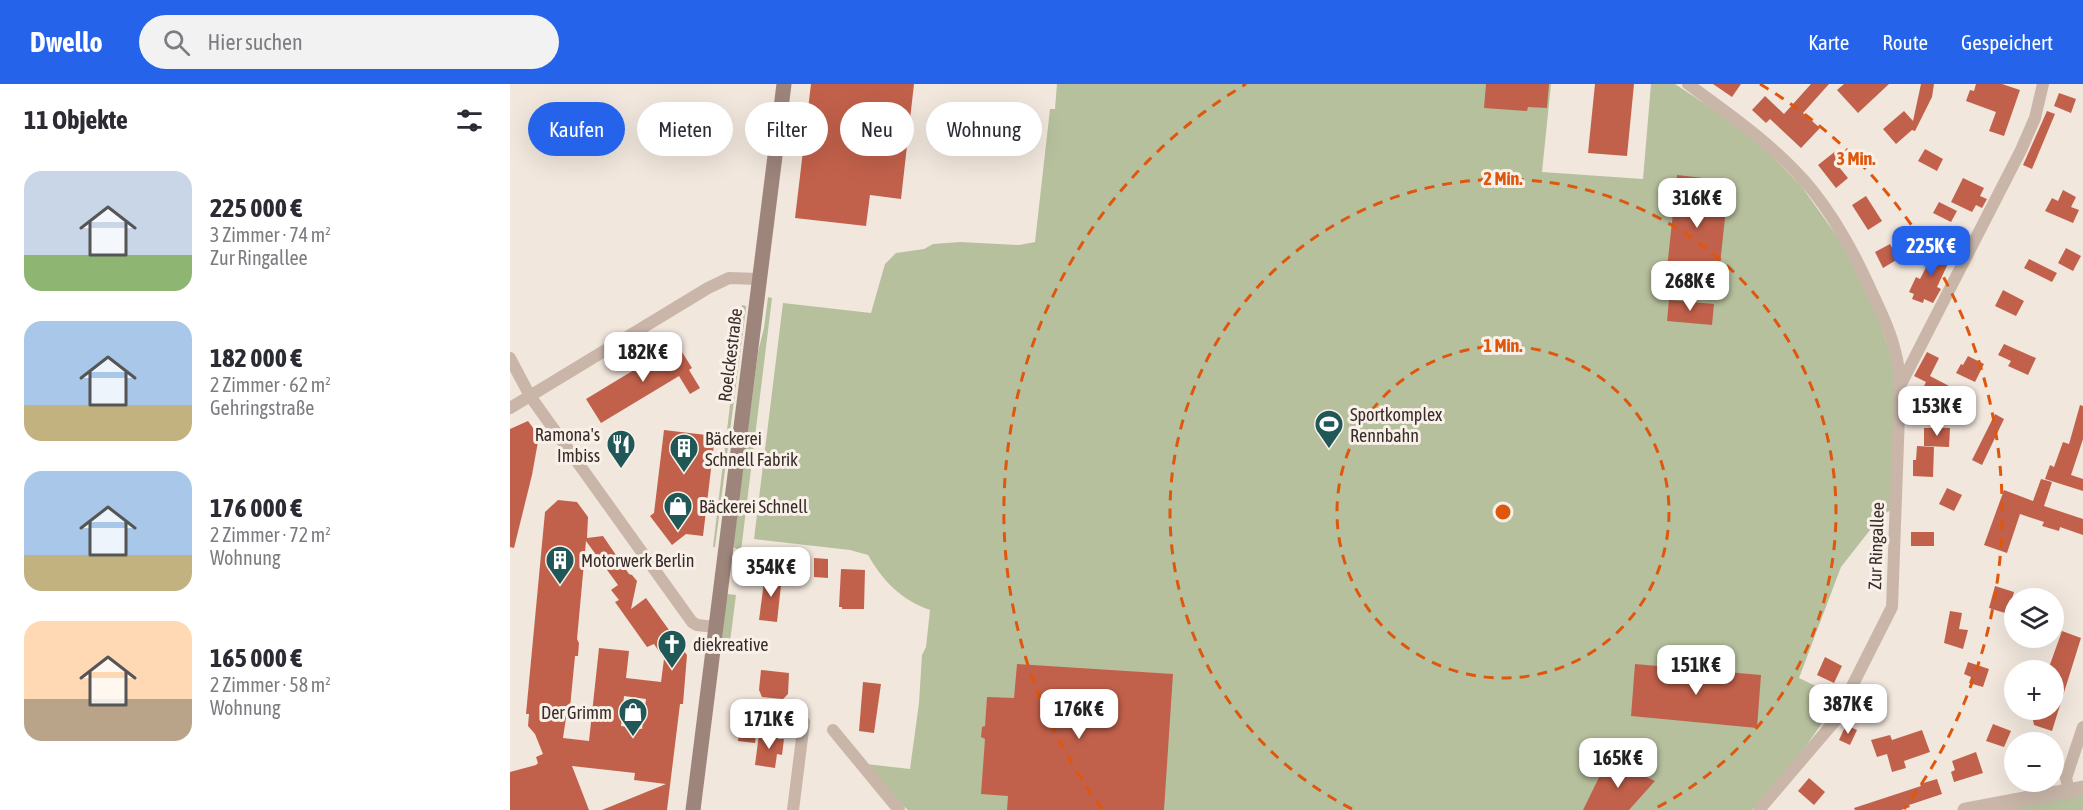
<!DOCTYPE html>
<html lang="de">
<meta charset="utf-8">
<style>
:root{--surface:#fff;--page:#f2f2f3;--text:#2b2b33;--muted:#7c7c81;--accent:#2563eb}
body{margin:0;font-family:"Asap Condensed",sans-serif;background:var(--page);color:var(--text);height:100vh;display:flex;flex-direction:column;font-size:22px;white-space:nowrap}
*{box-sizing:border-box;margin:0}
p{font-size:20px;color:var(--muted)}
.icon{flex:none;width:33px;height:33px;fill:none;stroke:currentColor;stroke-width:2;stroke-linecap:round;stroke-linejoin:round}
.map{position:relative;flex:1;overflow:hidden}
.panel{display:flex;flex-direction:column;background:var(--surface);width:510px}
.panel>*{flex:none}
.hud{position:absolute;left:18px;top:18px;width:570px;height:54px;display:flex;gap:12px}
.fabs{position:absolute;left:1494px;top:504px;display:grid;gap:12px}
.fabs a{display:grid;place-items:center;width:60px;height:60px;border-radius:50%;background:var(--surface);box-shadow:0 6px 24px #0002;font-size:30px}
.price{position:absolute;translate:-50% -51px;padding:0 14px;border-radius:12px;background:#fff;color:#222;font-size:20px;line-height:39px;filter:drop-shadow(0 2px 3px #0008)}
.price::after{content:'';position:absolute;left:50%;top:36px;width:18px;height:14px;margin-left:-9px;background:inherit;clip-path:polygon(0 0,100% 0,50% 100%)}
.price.active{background:var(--accent);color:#fff}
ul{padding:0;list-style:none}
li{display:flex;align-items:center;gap:18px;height:150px;padding:0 24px}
li span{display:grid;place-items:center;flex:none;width:168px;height:120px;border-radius:18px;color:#555}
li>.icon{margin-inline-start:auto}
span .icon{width:72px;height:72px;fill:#fffc;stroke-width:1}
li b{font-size:26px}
h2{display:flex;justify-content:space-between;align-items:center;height:72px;padding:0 24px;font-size:26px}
.chip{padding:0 21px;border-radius:27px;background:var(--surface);box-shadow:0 6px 24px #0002;font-size:21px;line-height:54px}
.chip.active{background:var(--accent);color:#fff}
header{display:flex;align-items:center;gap:36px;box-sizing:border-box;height:84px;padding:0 30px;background:var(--accent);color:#fff}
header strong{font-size:28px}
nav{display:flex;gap:33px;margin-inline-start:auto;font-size:21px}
.search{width:420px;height:54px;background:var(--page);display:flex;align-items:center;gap:15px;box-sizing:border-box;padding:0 21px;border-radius:33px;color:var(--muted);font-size:22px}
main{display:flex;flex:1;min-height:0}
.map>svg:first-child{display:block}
.green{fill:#b7c09d}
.building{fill:#c2614b;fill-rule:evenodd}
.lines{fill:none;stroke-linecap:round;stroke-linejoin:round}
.minor{stroke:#c9b6a9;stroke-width:12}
.tertiary{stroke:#c9b6a9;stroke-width:15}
.secondary{stroke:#9d857b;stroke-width:15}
.ring{fill:none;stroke:#df570d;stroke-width:3;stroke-dasharray:10 8}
.labels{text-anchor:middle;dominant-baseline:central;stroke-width:6;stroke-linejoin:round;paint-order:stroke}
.street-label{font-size:18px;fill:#372c29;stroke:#f9f1e9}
.poi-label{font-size:18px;fill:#372c29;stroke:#f9f1e9;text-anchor:start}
.centre{fill:#df570d;stroke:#f9f1e9;stroke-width:3}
.ring-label{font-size:18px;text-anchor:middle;font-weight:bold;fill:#df570d;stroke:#f9f1e9;stroke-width:6;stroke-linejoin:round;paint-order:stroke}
</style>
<header>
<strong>Dwello</strong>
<div class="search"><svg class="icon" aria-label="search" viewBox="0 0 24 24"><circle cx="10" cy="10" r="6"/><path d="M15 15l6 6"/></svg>Hier suchen</div>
<nav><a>Karte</a><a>Route</a><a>Gespeichert</a></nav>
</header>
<main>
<section class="panel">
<h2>11 Objekte<svg class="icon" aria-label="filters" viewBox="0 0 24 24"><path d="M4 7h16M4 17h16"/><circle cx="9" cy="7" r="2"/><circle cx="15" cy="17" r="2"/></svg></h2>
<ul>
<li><span style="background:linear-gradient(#c9d6e8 70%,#8fb573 0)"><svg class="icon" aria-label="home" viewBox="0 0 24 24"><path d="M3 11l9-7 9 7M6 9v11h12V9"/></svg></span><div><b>225 000 €</b><p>3 Zimmer · 74 m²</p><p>Zur Ringallee</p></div></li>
<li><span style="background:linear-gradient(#a9c7e8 70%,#c2b280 0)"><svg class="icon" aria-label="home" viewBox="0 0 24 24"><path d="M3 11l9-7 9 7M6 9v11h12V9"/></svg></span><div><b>182 000 €</b><p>2 Zimmer · 62 m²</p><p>Gehringstraße</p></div></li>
<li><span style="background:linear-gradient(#a9c7e8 70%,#c2b280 0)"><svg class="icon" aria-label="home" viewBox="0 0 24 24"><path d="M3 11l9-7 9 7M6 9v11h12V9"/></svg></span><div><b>176 000 €</b><p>2 Zimmer · 72 m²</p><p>Wohnung</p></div></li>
<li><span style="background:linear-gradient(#ffd9b3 65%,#b9a48a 0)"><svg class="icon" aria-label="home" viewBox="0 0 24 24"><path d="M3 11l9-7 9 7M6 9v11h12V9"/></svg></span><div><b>165 000 €</b><p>2 Zimmer · 58 m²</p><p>Wohnung</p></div></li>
</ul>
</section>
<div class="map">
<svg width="1573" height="726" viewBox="0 0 1573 726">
<rect width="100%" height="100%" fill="#f1e7dd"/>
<!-- green -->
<g class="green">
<path d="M547,0H1041L1032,88L1133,95L1141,0H1165L1215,33L1253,63L1292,103L1339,169L1360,208L1381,272L1386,304L1381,426L1371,432L1331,483L1289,594L1329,613C1303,654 1276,692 1242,726H398L393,722L356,680L400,685L409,619L412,571L416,563L420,526C391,516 373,497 358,471L340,466L244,455L273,219L361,229L375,180L386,169L414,165L423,160L450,158L509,161L525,158L540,25H545Z"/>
<polygon points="258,213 262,214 231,467 223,463 248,268 254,244"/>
<polygon points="232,221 236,222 236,224 205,463 203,463"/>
<polygon points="217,510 226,511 220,558 212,554"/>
<polygon points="1573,711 1573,726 1487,726"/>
</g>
<!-- building -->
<g class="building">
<polygon points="301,0 404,0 391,115 360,111 356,142 285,134"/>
<polygon points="976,0 1039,0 1037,24 1018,23 1017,27 974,24"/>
<polygon points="1085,0 1124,0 1117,72 1078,69"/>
<polygon points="1203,0 1231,0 1222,13"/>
<polygon points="1301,0 1319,0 1293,29 1310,44 1291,64 1260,35 1256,39 1242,26 1255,12 1274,30"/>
<polygon points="1334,0 1379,0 1348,29 1327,6"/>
<polygon points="1411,0 1424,0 1422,13 1405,47 1402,46 1386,60 1373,45 1394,27 1403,37"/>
<polygon points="1466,0 1492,0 1510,6 1494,52 1479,47 1486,28 1456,17 1460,6 1464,7"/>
<polygon points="1549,9 1566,15 1561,29 1544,22"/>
<polygon points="1537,27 1545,30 1522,85 1513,81"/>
<polygon points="1415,65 1433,75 1427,87 1408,77"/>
<polygon points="1327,66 1336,77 1329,83 1338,94 1326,104 1308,81"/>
<polygon points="1167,91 1219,97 1208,199 1156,194"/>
<polygon points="1453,94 1474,104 1470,112 1477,115 1472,124 1466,121 1462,128 1441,118"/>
<polygon points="1553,106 1566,113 1561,123 1569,126 1563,139 1535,127 1542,114 1548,117"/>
<polygon points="1356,112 1372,137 1358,146 1342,121"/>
<polygon points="1429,118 1447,127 1441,138 1423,129"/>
<polygon points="1380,160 1388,175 1373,184 1365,168"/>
<polygon points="1427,162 1443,169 1427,203 1431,205 1423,219 1414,215 1413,219 1402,215 1404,210 1399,208 1406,193 1410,195"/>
<polygon points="1556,164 1571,172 1563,187 1548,179"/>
<polygon points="1519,175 1547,189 1542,198 1514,184"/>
<polygon points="1493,206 1514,217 1506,232 1485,222"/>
<polygon points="1159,216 1204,220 1202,241 1157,237"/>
<polygon points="167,260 182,284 179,286 190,304 180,310 169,292 91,339 76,315"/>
<polygon points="1494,260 1526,274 1518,291 1498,282 1501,277 1488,271"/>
<polygon points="1417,268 1429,274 1420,292 1441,303 1431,322 1409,312 1416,298 1404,292"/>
<polygon points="1458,272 1474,280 1465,298 1446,289 1451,280 1453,281"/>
<polygon points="1570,321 1573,322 1573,355 1561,391 1573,395 1573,407 1535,395 1540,381 1544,383 1553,358 1559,360"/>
<polygon points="1485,330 1494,335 1472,381 1462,376"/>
<polygon points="18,337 29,352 22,391 4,464 0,463 0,345"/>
<polygon points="1414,344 1440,344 1439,363 1414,362"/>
<polygon points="154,346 205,352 193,452 176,450 162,461 140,432 144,429"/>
<polygon points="1407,362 1424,363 1423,393 1403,392 1403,376 1406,376"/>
<polygon points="1531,395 1542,398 1534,422 1573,435 1573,451 1550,443 1549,447 1532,442 1534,438 1510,430 1497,469 1474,461 1494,406 1523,417"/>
<polygon points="1437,404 1452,411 1444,427 1429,420"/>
<path d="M48,416L67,418L78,433L77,454L93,452L119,490L122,491L127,497L121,525L136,514L177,571L173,620H170L157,726H92L156,700L124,696L125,689L62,682L79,726H0V688L26,681L28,679L26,673L33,670L25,650L18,642L19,630H16L35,428ZM76,457L108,501L101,506L109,516L105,518L137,563L144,560L154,575L151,598L116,594L119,567L89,564L79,657L53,654L56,634H59L65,572H68L69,559L67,555ZM114,612L136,615L132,645L111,642Z"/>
<rect x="1401" y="448" width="23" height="14"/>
<polygon points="304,474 318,475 318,494 304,493"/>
<polygon points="331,485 355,486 354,525 332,525 332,523 329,523"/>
<polygon points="255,490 272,492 267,538 249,536"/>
<polygon points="1485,502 1504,508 1498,530 1479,524"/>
<polygon points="1440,527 1452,529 1449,545 1458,546 1453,565 1434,559"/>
<polygon points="1552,547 1571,554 1542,647 1524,641 1522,631 1524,626 1544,626 1544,586 1538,586"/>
<polygon points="1315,573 1332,582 1324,599 1307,591"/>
<polygon points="1458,578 1479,585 1473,603 1459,599 1461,593 1454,590"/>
<polygon points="507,580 663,590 654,726 497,726 498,712 471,710 475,655 471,653 472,643 475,642 477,613 504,614"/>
<polygon points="1125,580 1251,591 1247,644 1121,632"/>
<polygon points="251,586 279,589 278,610 273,615 252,613 249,606"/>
<polygon points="353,598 371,600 364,649 349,647"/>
<polygon points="230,638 247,640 245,659 228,657"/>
<polygon points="1483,640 1501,647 1494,663 1476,657"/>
<polygon points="1336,641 1347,646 1340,661 1329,656"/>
<polygon points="1412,646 1420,668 1394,677 1396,684 1382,688 1377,670 1367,673 1361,656 1380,651 1382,656"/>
<polygon points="249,650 269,652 268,655 274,655 272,671 267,670 265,684 245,681"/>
<polygon points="1466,668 1473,689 1444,698 1441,688 1445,686 1442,677"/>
<polygon points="1098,675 1145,697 1119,726 1073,726"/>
<polygon points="1299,694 1315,708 1304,721 1288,707"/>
<polygon points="1427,695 1432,710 1399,721 1400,723 1391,726 1345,726 1344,724 1411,702 1410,700"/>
</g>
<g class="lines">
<!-- minor -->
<g class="minor">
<path d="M1178,0C1222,32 1268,64 1303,107C1326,136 1344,169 1359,202C1369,224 1381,247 1386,271C1389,281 1389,292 1390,303L1382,523L1324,638L1249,726"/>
<polyline points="0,274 20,312 182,538 187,541 205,543"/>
<polyline points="1390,302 1511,66 1525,34 1533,0"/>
<polyline points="0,324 198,204 219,194 249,195"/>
<polyline points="323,646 389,726"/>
<polyline points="1559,707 1556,694 1573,643"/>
<polyline points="283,726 294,638"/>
</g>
<!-- tertiary -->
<polyline class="tertiary" points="1455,726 1573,704"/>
<!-- secondary -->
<polyline class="secondary" points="183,726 274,0"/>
</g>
<!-- distance rings -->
<g class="ring">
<circle cx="993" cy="428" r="166"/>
<path d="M842 725A333 333 0 1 1 1144 725"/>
<path d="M592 725A499 499 0 0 1 736 0M1250 0A499 499 0 0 1 1394 725"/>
</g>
<!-- icons -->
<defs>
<g id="stadium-pin" transform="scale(1.5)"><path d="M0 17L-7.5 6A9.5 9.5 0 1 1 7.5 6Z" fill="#205757" stroke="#f9f1e9"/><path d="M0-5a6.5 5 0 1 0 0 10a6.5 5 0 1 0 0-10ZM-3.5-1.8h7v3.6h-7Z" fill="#fff"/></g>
<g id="restaurant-pin" transform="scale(1.5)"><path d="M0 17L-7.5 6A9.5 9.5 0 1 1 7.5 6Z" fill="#205757" stroke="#f9f1e9"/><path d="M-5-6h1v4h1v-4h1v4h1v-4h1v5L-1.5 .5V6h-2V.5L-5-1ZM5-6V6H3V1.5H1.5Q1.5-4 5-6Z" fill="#fff"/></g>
<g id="building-pin" transform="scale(1.5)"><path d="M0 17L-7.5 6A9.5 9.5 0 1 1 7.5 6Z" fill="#205757" stroke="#f9f1e9"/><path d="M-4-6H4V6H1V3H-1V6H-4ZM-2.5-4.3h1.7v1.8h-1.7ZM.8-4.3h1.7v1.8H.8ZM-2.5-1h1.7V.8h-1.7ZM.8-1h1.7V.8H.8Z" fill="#fff"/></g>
<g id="shop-pin" transform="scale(1.5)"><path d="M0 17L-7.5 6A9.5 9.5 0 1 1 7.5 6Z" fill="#205757" stroke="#f9f1e9"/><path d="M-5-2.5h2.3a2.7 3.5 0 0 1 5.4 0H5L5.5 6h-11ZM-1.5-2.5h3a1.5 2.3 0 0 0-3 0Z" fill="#fff"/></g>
<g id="church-pin" transform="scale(1.5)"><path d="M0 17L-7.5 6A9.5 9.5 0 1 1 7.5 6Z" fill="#205757" stroke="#f9f1e9"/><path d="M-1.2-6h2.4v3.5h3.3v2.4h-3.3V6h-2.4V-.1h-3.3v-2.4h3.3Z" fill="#fff"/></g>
</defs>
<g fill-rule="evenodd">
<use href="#stadium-pin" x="819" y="340"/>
<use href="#restaurant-pin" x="111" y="360"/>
<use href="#building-pin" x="174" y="364"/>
<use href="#shop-pin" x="168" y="422"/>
<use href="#building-pin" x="50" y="476"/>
<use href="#church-pin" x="162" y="560"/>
<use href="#shop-pin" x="123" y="628"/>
</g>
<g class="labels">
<!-- street labels -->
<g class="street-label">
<text transform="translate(220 271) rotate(-83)">Roelckestraße</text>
<text transform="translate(1366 462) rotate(-88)">Zur Ringallee</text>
</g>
<!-- poi labels -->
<g class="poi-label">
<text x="840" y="330">Sportkomplex<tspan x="840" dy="21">Rennbahn</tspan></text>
<text x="90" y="350" text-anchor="end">Ramona's<tspan x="90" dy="21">Imbiss</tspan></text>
<text x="195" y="354">Bäckerei<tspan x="195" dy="21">Schnell Fabrik</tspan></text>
<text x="189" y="422">Bäckerei Schnell</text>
<text x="71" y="476">Motorwerk Berlin</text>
<text x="183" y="560">diekreative</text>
<text x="102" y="628" text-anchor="end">Der Grimm</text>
</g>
</g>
<circle cx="993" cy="428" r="9" class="centre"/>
<g class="ring-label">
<text x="1346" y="81">3 Min.</text>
<text x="993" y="101">2 Min.</text>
<text x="993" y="268">1 Min.</text>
</g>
</svg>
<div class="fabs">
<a><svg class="icon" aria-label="layers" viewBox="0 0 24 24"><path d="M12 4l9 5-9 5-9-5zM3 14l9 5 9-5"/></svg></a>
<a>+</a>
<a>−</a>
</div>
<b class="price" style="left:1187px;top:145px">316K €</b>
<b class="price active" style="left:1421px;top:193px">225K €</b>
<b class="price" style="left:1180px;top:228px">268K €</b>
<b class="price" style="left:133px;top:299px">182K €</b>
<b class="price" style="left:1427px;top:353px">153K €</b>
<b class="price" style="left:261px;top:514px">354K €</b>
<b class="price" style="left:1186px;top:612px">151K €</b>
<b class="price" style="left:1338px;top:651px">387K €</b>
<b class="price" style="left:569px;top:656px">176K €</b>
<b class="price" style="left:259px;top:666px">171K €</b>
<b class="price" style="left:1108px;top:705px">165K €</b>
<div class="hud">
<a class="chip active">Kaufen</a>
<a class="chip">Mieten</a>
<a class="chip">Filter</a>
<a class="chip">Neu</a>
<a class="chip">Wohnung</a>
</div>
</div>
</main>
